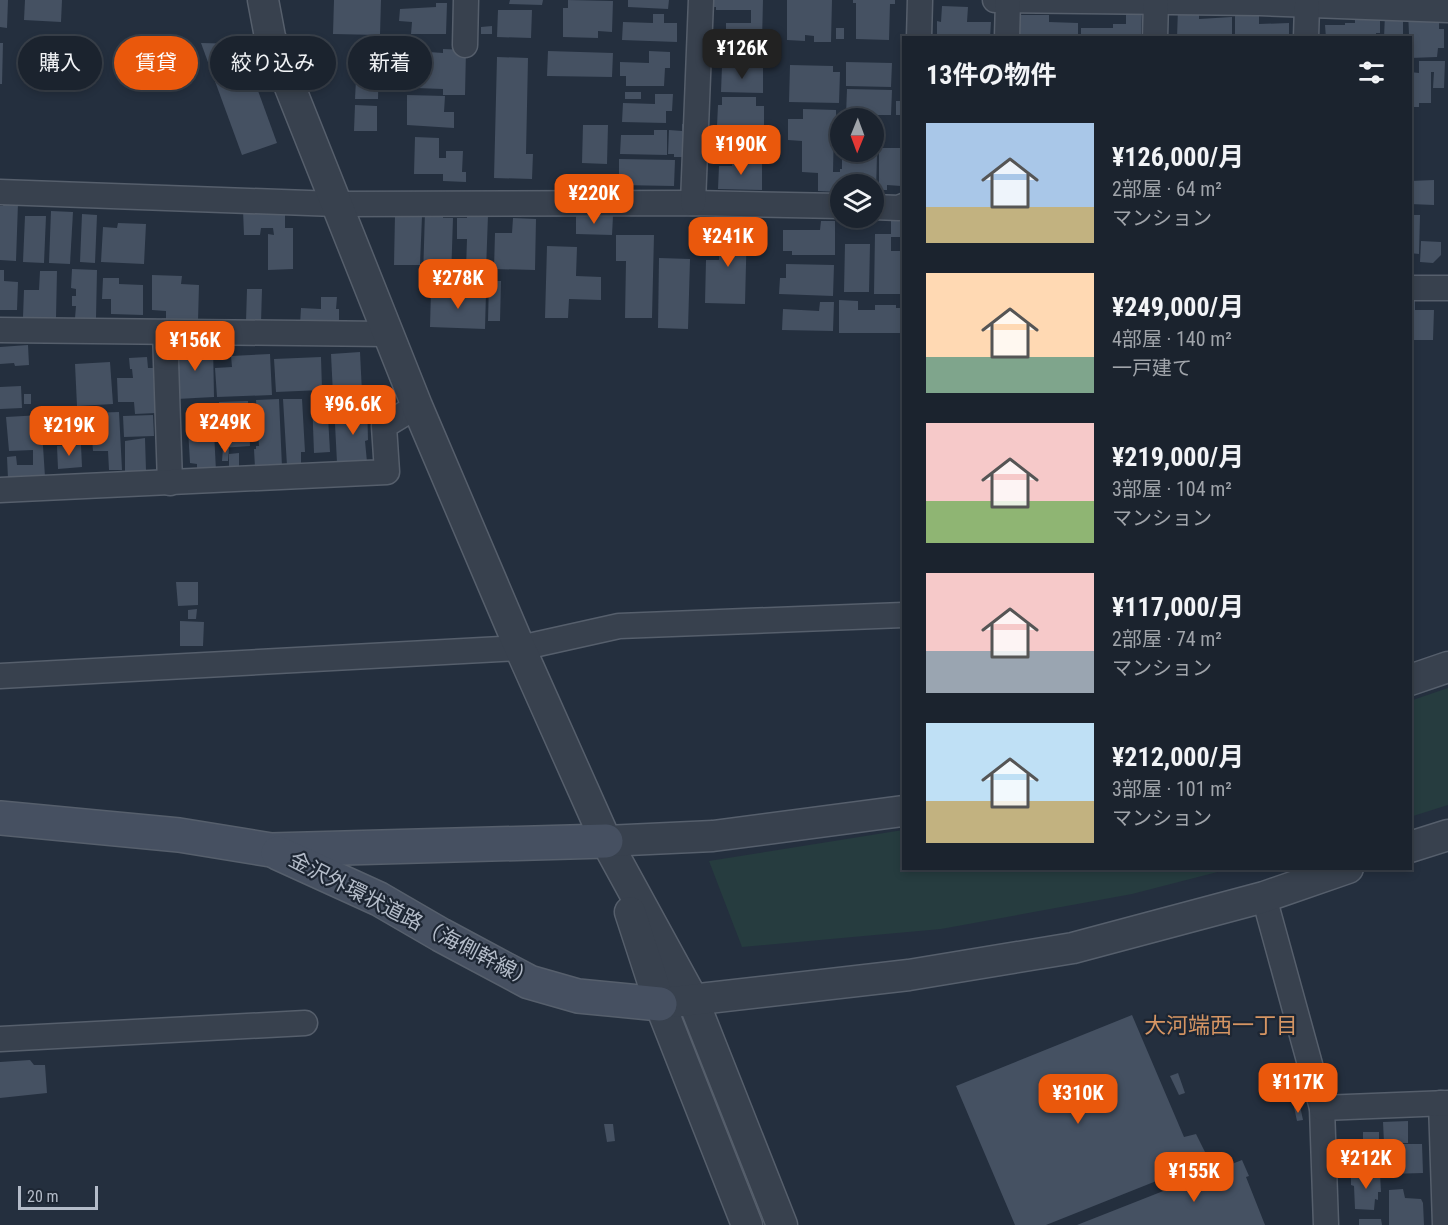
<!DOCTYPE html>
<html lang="ja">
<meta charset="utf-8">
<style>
:root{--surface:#1b232e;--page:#282f3a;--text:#f1f3f6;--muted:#a0a4aa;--line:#39404a;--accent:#ea580c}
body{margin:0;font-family:"Roboto Condensed","Noto Sans JP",sans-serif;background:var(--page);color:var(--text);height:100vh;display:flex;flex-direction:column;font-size:22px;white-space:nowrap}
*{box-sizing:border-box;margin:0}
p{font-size:20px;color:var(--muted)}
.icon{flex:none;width:33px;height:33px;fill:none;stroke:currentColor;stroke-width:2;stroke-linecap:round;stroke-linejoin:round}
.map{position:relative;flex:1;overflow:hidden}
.sheet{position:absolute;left:902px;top:36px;width:510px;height:834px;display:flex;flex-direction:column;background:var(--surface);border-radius:0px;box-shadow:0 3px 9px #0003,0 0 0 2px var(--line)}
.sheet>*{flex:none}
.guide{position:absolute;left:18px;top:36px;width:570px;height:54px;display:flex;gap:12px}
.needle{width:39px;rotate:181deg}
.buttons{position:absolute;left:830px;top:108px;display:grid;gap:12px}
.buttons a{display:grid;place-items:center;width:54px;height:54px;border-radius:50%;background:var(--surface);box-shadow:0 3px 9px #0003,0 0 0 2px var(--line);font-size:30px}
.scale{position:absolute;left:18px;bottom:15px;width:80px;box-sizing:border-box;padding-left:6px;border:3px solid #b4bcc9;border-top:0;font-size:16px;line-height:21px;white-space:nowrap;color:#b4bcc9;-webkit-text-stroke:4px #1d2633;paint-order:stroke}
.price{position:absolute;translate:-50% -51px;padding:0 14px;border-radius:12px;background:var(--accent);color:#fff;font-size:20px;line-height:39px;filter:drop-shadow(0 2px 3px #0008)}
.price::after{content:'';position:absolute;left:50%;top:36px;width:18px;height:14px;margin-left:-9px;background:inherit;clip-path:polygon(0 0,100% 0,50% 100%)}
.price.current{background:#222;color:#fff}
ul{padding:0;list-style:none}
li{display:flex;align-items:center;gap:18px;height:150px;padding:0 24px}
li span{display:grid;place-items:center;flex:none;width:168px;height:120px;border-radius:0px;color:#555}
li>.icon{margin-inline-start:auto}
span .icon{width:72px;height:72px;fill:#fffc;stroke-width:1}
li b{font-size:26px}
h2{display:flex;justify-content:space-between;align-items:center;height:72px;padding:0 24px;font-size:26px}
.chip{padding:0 21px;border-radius:27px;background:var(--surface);box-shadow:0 3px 9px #0003,0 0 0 2px var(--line);font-size:21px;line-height:54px}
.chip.current{background:var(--accent);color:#fff}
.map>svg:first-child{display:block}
.green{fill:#263c3f}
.building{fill:#455162}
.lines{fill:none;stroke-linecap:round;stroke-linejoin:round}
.minor-casing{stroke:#565f6c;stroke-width:27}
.tertiary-casing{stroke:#565f6c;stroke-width:33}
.secondary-casing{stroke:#565f6c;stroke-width:36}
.minor{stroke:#38414e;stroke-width:24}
.tertiary{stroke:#38414e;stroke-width:30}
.secondary{stroke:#465061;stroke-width:33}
.labels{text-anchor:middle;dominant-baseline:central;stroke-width:4.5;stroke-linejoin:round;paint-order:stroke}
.street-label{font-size:21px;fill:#b4bcc9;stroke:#1d2633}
.neighbourhood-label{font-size:22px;fill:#d59563;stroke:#1d2633}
</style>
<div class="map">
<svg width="1448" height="1225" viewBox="0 0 1448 1225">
<rect width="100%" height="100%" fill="#242f3e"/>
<!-- green -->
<g class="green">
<polygon points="1448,688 1448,805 1410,817 1410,701"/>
<polygon points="903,830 903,868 1229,869 1132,894 941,929 742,947 709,861"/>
</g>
<!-- building -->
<g class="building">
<polygon points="0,0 8,0 7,28 0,27"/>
<polygon points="25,0 62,0 61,22 24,20"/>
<polygon points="334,0 381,0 380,35 333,34"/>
<polygon points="510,0 543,0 542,5 509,4"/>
<polygon points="568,0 613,1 612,32 598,31 598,38 563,37 563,8 568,8"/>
<polygon points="628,0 669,0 668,9 628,7"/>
<polygon points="714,0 763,0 762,42 726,42 726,23 751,23 751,10 716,10 716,7 714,7"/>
<polygon points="787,0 832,0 831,42 814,42 814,36 805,35 805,41 787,40"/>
<polygon points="853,0 895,0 895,4 890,4 889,40 856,39 856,3 853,3"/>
<polygon points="436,3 447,3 446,34 411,34 412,22 399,21 400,9 436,7"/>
<polygon points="942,6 968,7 967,22 991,22 990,38 937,38 937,21 941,22"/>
<polygon points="1178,8 1199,9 1199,19 1232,17 1232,38 1177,38"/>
<polygon points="498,10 532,10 531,38 497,37"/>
<polygon points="1126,10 1142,10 1141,38 1081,38 1081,28 1113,28 1113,24 1126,24"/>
<polygon points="1355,10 1380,11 1380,33 1376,33 1376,38 1326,38 1325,25 1345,25 1345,23 1355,23"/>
<polygon points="1235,11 1259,12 1259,24 1289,23 1289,38 1235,38"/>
<polygon points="1408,11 1439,14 1439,29 1444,29 1444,48 1438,48 1437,57 1410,58"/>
<polygon points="653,14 664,14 664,23 677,23 677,42 622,40 623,22 653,23"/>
<polygon points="1385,14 1403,15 1403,38 1384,38"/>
<polygon points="1020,15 1049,15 1049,22 1078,23 1078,38 1020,38"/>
<polygon points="492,26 492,34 481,34 481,27"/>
<rect x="836" y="28" width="8" height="11"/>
<polygon points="0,43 3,43 2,84 0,84"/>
<polygon points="201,43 241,44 277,143 242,155"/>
<rect x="372" y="46" width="9" height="12"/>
<polygon points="443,49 466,50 465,95 443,95 443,89 416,88 416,85 400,84 401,50 443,53"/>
<polygon points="548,51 613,53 612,77 547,76"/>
<polygon points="649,51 670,52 670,68 665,68 664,86 626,86 626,76 620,76 620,62 649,63"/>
<polygon points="727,52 761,53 761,62 727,61"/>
<polygon points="497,57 528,58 526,154 533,154 532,179 494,178"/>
<polygon points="357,60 379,60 378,99 355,99"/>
<polygon points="1419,61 1445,61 1444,88 1433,88 1434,72 1431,72 1431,103 1419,103 1419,107 1410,107 1410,72 1419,73"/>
<polygon points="846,62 892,63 891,87 846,86"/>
<polygon points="790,65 833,66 833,72 840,72 839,103 789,102"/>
<polygon points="722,66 763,67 763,93 721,92"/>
<polygon points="847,89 892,90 891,115 846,115"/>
<rect x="625" y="92" width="16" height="7"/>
<polygon points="655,94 673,94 672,111 666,111 666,123 622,122 623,103 655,104"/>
<polygon points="407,95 445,96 444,112 454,112 454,128 407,125"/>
<polygon points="722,97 756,97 756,106 764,106 764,126 717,126 718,105 722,105"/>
<rect x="896" y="101" width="7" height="14"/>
<polygon points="355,105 377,106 377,131 354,131"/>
<polygon points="803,109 836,110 836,124 834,124 833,172 840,172 840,169 842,169 842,152 877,154 876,193 873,193 873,184 840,184 840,191 838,192 818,191 818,173 802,172 802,141 788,140 788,119 803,119"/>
<polygon points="682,124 691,125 689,157 674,157 674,154 668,154 669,130 682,131"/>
<polygon points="583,125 608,125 607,164 582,163"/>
<polygon points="654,130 667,130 667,155 620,154 621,135 654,135"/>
<polygon points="732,130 763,131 762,155 732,155"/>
<polygon points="415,137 439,138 439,158 446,158 446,151 463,151 462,172 466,172 466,182 443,181 443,174 414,174"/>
<polygon points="879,148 902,148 901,186 887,185 887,190 880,190 881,185 879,185"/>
<polygon points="619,159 675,160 674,186 619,185"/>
<polygon points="733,161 762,162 762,190 718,189 719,166 732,166"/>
<polygon points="1434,180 1434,205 1410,204 1410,181"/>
<polygon points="4,202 18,203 16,261 0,260 0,206 3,206"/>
<polygon points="243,210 285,210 285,228 293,228 293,269 268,270 268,234 274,235 273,228 261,228 260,235 244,235"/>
<polygon points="51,211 73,212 70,264 49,263"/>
<polygon points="425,211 443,211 443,218 453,218 451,279 423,278"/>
<polygon points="82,214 97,215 95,263 80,262"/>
<polygon points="395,215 422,216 420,265 394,265"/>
<polygon points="467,215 488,215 486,271 466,270 467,239 457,239 457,218 467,218"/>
<polygon points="576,215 613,216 612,235 576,234"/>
<polygon points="1410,215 1420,215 1419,254 1410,253"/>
<polygon points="25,216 46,216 44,263 23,262"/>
<polygon points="891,217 903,217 903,237 891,237 891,251 901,251 901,294 874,294 875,234 891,234"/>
<polygon points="513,218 536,219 535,270 494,269 495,233 512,233"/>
<polygon points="821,221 835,221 835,255 792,255 792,251 783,251 783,230 820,230"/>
<polygon points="118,223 146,224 144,264 101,262 103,227 117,228"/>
<polygon points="720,224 747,224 745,304 705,303 706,260 719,260"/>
<polygon points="616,235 654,235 652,318 625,318 626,261 616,261"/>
<polygon points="1421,241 1441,242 1441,255 1433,263 1420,262"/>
<polygon points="845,244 870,244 869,292 844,292"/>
<polygon points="547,246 577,247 576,276 601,277 601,300 569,299 568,318 545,318"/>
<polygon points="659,258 690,259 688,329 658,328"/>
<polygon points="786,264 834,265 833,296 779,294 780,278 786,278"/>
<polygon points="72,269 97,270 96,318 75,318 76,306 72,306 72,296 76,296 76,289 71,288"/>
<polygon points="0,270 4,270 4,281 18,282 17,310 0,310"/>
<polygon points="40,271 57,271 56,318 23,317 24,290 39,290"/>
<polygon points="152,275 182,276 181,284 199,285 198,321 166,320 166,311 152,310"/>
<polygon points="103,278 119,278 119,284 143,285 143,315 111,314 111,299 102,299"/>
<polygon points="489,281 501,281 500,321 488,321"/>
<polygon points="247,289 262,289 261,323 246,322"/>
<polygon points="431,290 486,292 485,329 430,327"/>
<polygon points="321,297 337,297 336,309 339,309 339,327 300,325 301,308 321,309"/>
<polygon points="839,300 858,301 858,310 875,310 875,305 896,305 896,308 903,308 903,333 839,333"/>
<polygon points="1410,301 1415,301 1415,310 1434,310 1433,340 1410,340"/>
<polygon points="820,302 834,302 833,331 782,330 783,309 819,311"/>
<polygon points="28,345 29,365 15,366 14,363 0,364 0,347"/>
<polygon points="213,345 214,397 177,399 175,347"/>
<polygon points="360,352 362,393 333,395 331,354"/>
<polygon points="270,354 272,395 217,397 215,368 232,367 231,356"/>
<polygon points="147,357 148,368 153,368 156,413 135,414 134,402 118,402 117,378 133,378 132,369 130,369 129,358"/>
<polygon points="321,357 322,390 276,392 274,359"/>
<polygon points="110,362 113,404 77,406 75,364"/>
<polygon points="21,386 22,408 0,409 0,387"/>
<rect x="24" y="394" width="7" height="10"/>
<polygon points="279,399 282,467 255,468 254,449 256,449 256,446 259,446 256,400"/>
<polygon points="283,399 302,399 305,452 301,452 301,465 287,466"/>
<polygon points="312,399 327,399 330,452 314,453"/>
<polygon points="248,401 250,446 221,448 219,402"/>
<polygon points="367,401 368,440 365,441 367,462 337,463 335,424 341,423 341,421 355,420 354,402"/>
<polygon points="213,411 216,471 197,471 197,464 190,463 187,412"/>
<polygon points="119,412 122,470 109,470 108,451 93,451 90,413"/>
<polygon points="41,415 45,477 8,479 7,457 16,456 17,465 33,465 33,450 9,451 6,417"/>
<polygon points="153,415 154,436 124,437 123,416"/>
<polygon points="145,438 146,471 145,472 127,473 125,472 125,441"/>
<polygon points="81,445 82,467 58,469 57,446"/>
<polygon points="223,448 229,448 228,461 222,461"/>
<polygon points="239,453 239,468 229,468 229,454"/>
<polygon points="176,582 198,582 198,605 178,606"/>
<polygon points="197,609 196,619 188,619 188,610"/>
<polygon points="180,621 204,622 203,646 180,646"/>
<polygon points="1132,1015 1184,1137 1196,1134 1209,1160 1046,1225 1015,1225 956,1086"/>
<polygon points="30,1060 34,1065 45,1065 47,1093 0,1098 0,1062"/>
<polygon points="1178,1073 1185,1093 1179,1095 1170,1076"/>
<polygon points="1300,1106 1303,1120 1297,1121 1294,1107"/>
<polygon points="1408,1121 1408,1143 1384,1143 1383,1122"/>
<polygon points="604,1124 613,1124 615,1141 607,1142"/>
<polygon points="1363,1132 1379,1132 1379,1164 1343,1165 1342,1160 1338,1160 1338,1143 1363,1142"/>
<polygon points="1388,1144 1422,1144 1423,1173 1389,1174"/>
<polygon points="1242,1160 1249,1176 1246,1177 1265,1225 1077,1225"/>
<polygon points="1380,1174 1381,1192 1378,1192 1378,1200 1375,1199 1374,1210 1355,1209 1354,1186 1351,1185 1351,1175"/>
<polygon points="1403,1189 1405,1198 1421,1199 1423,1203 1424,1225 1389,1225 1389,1190"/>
<polygon points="1359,1219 1381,1219 1382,1225 1359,1225"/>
</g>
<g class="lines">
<!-- minor casing -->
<g class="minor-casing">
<g id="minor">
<polyline points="995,0 1260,3 1448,10"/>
<polyline points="919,38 920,0"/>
<polyline points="1007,38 1008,0"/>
<polyline points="1155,38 1156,2"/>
<polyline points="1306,38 1307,5"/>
<polyline points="465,45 466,0"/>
<polyline points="0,192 336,204 693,203 840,206"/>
<polyline points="693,203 701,0"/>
<polyline points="873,207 899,208 903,206"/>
<polyline points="1410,288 1448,288"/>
<polyline points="0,330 388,334"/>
<polyline points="165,332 170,483"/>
<polyline points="0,490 387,472 384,426 417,406"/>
<polyline points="0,676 520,648 619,626 903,615"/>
<polyline points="1264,897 1322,1108 1326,1225"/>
<polyline points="0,1039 305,1023"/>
<polyline points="1441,1103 1445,1225"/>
<polyline points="1322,1108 1448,1103"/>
</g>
</g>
<!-- tertiary casing -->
<g class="tertiary-casing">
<g id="tertiary">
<polyline points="263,0 270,37 417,406 520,648 606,841 693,1000 782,1225"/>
<polyline points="1410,680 1448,667"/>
<polyline points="606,841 713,836 903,811"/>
<polyline points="1410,847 1448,835"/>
<polyline points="630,912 660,1004 747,1225"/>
<polyline points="673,1002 909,975 1073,948 1264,897 1348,868"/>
</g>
</g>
<!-- secondary casing -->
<g class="secondary-casing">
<g id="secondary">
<polyline points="0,818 179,835 271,850 606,841"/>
<polyline points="278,853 379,899 441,935 529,982 578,996 660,1004"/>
</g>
</g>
<!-- minor -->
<use href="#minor" class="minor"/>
<!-- tertiary -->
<use href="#tertiary" class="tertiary"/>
<!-- secondary -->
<use href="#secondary" class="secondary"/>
</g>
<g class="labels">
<!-- street labels -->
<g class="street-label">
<text transform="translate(412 920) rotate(27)">金沢外環状道路（海側幹線）</text>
</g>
<!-- neighbourhood labels -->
<g class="neighbourhood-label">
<text x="1221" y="1025">大河端西一丁目</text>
</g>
</g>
</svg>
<div class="buttons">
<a><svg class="needle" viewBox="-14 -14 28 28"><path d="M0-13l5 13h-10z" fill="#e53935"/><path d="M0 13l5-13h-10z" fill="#a0a4aa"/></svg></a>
<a><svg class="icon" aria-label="layers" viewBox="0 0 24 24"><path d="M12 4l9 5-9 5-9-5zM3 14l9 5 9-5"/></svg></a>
</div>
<div class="scale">20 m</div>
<b class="price current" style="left:742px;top:80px">¥126K</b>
<b class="price" style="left:741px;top:176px">¥190K</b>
<b class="price" style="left:594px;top:225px">¥220K</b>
<b class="price" style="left:728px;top:268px">¥241K</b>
<b class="price" style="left:458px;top:310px">¥278K</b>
<b class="price" style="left:195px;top:372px">¥156K</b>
<b class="price" style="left:353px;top:436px">¥96.6K</b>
<b class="price" style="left:225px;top:454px">¥249K</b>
<b class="price" style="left:69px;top:457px">¥219K</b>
<b class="price" style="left:1298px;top:1114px">¥117K</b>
<b class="price" style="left:1078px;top:1125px">¥310K</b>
<b class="price" style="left:1366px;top:1190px">¥212K</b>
<b class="price" style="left:1194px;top:1203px">¥155K</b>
<div class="guide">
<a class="chip">購入</a>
<a class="chip current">賃貸</a>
<a class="chip">絞り込み</a>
<a class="chip">新着</a>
</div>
<section class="sheet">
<h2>13件の物件<svg class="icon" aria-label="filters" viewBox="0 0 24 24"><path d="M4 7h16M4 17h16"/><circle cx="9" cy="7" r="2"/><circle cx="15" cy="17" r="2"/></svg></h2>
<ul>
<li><span style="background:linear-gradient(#a9c7e8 70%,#c2b280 0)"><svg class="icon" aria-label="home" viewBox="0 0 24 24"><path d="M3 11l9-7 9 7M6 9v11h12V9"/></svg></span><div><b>¥126,000/月</b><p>2部屋 · 64 m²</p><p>マンション</p></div></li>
<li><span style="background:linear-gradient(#ffd9b3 70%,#7fa58c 0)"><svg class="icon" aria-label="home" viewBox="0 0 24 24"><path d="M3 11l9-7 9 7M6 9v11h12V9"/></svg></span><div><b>¥249,000/月</b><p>4部屋 · 140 m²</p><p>一戸建て</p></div></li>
<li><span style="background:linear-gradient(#f6c9c9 65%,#8fb573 0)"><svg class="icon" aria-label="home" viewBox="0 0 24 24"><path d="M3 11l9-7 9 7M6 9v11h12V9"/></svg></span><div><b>¥219,000/月</b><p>3部屋 · 104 m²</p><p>マンション</p></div></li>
<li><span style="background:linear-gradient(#f6c9c9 65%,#9aa5b1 0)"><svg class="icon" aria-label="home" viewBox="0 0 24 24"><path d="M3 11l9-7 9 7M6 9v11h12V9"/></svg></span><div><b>¥117,000/月</b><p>2部屋 · 74 m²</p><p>マンション</p></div></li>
<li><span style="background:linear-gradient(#bfe0f5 65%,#c2b280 0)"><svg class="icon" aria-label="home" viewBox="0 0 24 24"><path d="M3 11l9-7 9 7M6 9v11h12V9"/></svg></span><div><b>¥212,000/月</b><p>3部屋 · 101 m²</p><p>マンション</p></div></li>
</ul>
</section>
</div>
